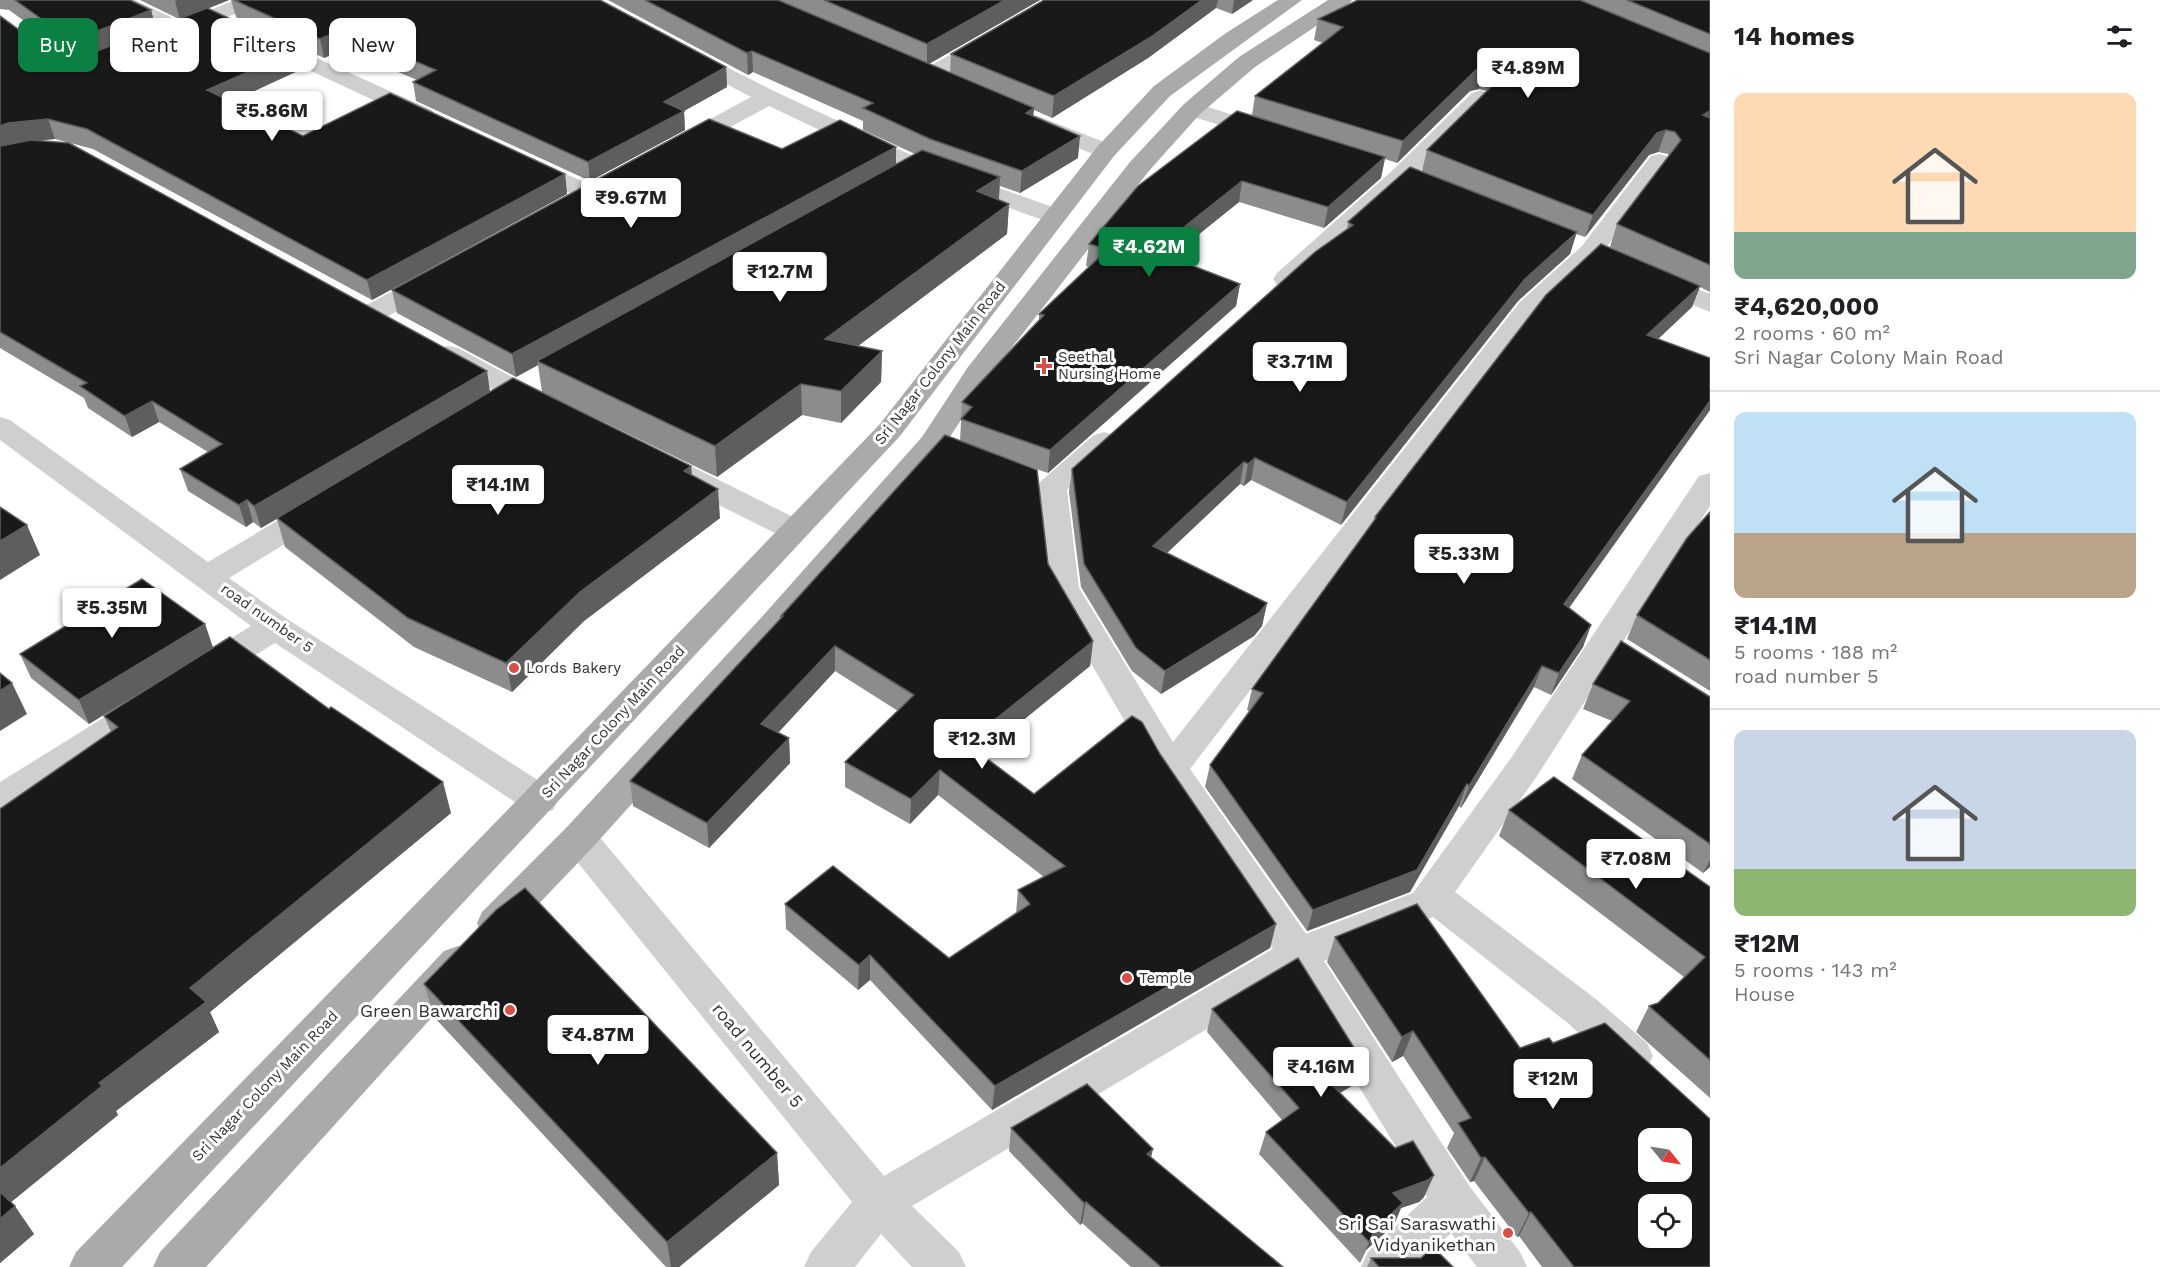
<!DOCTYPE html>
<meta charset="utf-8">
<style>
:root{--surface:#fff;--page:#f6f6f6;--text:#202124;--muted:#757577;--line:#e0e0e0;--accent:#0b8043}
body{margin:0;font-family:"Work Sans",sans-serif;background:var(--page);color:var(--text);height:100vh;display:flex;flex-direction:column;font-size:22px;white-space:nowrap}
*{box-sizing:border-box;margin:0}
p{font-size:20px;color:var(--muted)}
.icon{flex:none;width:33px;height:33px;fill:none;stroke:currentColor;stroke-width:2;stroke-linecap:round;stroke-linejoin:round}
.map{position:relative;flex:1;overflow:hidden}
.panel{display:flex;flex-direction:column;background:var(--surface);width:450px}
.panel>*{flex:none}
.banner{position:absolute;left:18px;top:18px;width:570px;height:54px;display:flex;gap:12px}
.needle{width:39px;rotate:120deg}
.controls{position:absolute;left:1638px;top:1128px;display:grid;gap:12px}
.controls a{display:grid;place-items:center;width:54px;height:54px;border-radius:12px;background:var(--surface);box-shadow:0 2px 4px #0004;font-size:30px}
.price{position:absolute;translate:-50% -51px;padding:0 14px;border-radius:6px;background:#fff;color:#222;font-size:20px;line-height:39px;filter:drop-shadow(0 2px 3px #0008)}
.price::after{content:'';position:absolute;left:50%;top:36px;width:18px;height:14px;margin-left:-9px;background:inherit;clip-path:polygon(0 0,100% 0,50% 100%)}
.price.active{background:var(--accent);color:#fff}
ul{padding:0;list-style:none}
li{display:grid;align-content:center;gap:12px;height:318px;padding:0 24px}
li+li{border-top:2px solid var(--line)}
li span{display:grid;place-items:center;height:186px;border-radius:12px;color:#555}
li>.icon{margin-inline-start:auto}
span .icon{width:108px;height:108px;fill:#fffc;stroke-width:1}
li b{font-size:26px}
h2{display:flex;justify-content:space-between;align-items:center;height:72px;padding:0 24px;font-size:26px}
.pill{padding:0 21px;border-radius:12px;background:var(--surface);box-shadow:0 2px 4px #0004;font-size:21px;line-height:54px}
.pill.active{background:var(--accent);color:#fff}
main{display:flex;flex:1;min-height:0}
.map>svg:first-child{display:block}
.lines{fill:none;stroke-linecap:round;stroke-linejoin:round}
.minor{fill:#cfcfcf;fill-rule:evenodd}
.major{fill:#aaa;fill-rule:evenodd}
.wall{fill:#8c8c8c}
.shaded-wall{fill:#5e5e5e}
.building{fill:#191919;stroke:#5e5e5e;stroke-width:1.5;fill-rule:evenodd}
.poi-dot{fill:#d84f46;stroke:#fff;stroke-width:2}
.labels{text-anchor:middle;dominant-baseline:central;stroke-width:6;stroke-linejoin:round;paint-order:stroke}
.poi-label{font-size:15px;fill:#323232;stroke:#fff;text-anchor:start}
.street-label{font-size:15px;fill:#323232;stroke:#fff}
.near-poi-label{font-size:18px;fill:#323232;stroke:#fff;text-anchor:end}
.near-street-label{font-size:18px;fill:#323232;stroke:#fff}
</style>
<main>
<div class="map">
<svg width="1710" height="1267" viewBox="0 0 1710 1267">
<rect width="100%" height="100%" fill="#fff"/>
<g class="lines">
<!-- minor -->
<g class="minor">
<polygon points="108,0 135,0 181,22 235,0 263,0 260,4 180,36 111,4"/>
<polygon points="1044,0 1069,0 1066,4 936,82 928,84 920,82 917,77 920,72"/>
<polygon points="259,32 432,110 436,115 432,120 424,122 416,120 251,43 248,38 251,33"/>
<polygon points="687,47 776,92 928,163 1064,211 1068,216 1064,221 1055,224 1046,221 910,173 769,106 688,150 680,152 672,150 668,145 672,140 751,97 679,59 676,54 679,49"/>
<polygon points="1480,91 1488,93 1491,98 1488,103 1411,180 1295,285 1286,287 1277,285 1273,279 1277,273 1393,170 1472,93"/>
<polygon points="1192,102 1275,128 1279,133 1275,138 1267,140 1184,114 1181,109 1184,104"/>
<polygon points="1038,116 1114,146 1118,151 1114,156 1106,158 1098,156 1030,128 1026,123 1030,118"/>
<polygon points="1659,154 1667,156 1671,161 1600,256 1538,314 1190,769 1306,934 1413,893 1511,758 1699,476 1710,473 1710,506 1537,776 1455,892 1597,1000 1647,1043 1653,1056 1647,1069 1632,1074 1617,1069 1569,1024 1433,917 1324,961 1470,1187 1520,1252 1527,1267 1477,1267 1451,1233 1416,1267 1361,1267 1368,1252 1427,1197 1292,978 912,1206 959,1252 966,1267 912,1267 881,1234 855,1267 804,1267 811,1252 852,1202 566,848 561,838 566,828 579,824 592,828 884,1176 1273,949 1158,778 1047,588 1037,488 1041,481 1094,435 1104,432 1114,435 1119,441 1067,490 1079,588 1173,742 1520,302 1582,246 1651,156"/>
<polygon points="525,156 600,189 603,194 600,199 591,201 582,199 517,168 513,163 517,158"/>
<polygon points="435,271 444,273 448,279 444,285 383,319 373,321 363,319 360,313 363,307 426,273"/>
<polygon points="1654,271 1710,294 1710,312 1645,285 1641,279 1645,273"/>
<polygon points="448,346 458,348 553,399 557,405 553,411 543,414 533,411 438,360 434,354 438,348"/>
<polygon points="0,417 10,420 208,562 307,503 318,500 329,503 333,510 329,517 229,578 287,619 553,790 558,800 553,810 540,814 527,810 275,643 217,678 205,682 193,678 188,670 193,662 251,626 0,440"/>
<polygon points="678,463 689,465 805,523 810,530 805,537 794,540 783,537 667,479 663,472 667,465"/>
<polygon points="149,694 161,697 166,706 161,715 13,810 0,814 0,782 137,697"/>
</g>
<!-- major -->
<g class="major">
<polygon points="1278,0 1302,0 1170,96 1114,156 900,436 122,1267 69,1267 76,1252 527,790 880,424 1098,146 1154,86 1226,33"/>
<polygon points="1328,0 1352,0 1349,4 1255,67 1200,114 1148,172 989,377 942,449 783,636 592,848 510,934 496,939 482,934 477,923 482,912 566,828 759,620 922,437 968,367 1130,162 1184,104 1239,57"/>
<polygon points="458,946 472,951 478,962 472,973 206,1267 153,1267 160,1252 444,951"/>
</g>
</g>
<!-- wall -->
<g class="wall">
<polygon points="0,0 130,0 151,10 156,28 179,19 140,0 229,0 208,8 297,50 302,69 231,102 303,136 565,174 567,194 372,300 93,149 55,139 38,140 490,391 691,466 692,475 720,518 584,621 512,692 414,647 285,547 277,519 261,528 253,522 246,527 188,491 180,469 208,452 159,422 132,437 88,408 84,398 0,348 0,16 60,60 69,62 77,59 9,10 0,9"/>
<polygon points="231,0 600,0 726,67 727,87 684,111 685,130 590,181 416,101 413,82 417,80 344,49 324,58 236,17"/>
<polygon points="608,0 1040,0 929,64 950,73 951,54 1044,0 1253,0 1232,14 1216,8 1148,58 1052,118 1034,110 1033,116 1078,158 1020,193 1000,186 999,200 1009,204 1007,234 858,346 882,351 881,382 841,423 802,415 717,477 542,392 538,365 516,377 397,313 392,290 782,149 896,164 915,154 863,130 863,121 753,72 748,75"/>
<polygon points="1358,0 1710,0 1710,292 1700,287 1692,307 1658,339 1710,410 1569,608 1591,625 1583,647 1551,695 1534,687 1461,808 1459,806 1410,892 1307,931 1205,787 1210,765 1250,712 1247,710 1252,689 1373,522 1375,517 1636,259 1610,247 1617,224 1669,156 1668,154 1658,152 1649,155 1585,237 1576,234 1570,254 1518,301 1341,525 1251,480 1244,486 1240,484 1167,553 1267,603 1262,626 1254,636 1161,694 1132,671 1081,587 1069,492 1072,469 1347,229 1348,222 1422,171 1427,150 1488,91 1479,89 1470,91 1397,163 1385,159 1381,178 1324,228 1239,202 1170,257 1240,284 1236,306 1048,473 1019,463 1048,564 1093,641 1090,666 981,754 1034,794 1160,754 1276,924 1270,948 992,1110 870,980 858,990 786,929 785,904 949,958 1016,914 1018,890 1044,877 938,795 910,824 845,787 845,762 898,711 835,671 778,733 789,738 790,763 709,848 633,806 630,781 781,618 781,616 960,441 962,402 1039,320 1039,314 1090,267 1086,266 1089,244 1252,115 1255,96 1323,43 1314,40 1318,19"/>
<polygon points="1710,512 1710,691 1627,639 1637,615"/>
<polygon points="205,624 213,648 89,724 31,678 20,654"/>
<polygon points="1593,684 1710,697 1710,867 1703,873 1572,779 1582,755 1612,721 1583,709"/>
<polygon points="104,716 451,813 210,1012 219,1032 116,1111 118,1115 11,1202 34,1234 0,1263 0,809 111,732"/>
<polygon points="1509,810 1710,887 1710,1098 1636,1032 1649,1006 1658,1003 1684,977 1499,836"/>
<polygon points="1335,937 1520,1048 1710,1267 1542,1267 1519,1236 1517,1237 1474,1181 1470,1182 1447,1148 1454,1133 1403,1056 1392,1062 1327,962"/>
<polygon points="424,984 777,1153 779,1185 679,1267 666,1267 434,1017"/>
<polygon points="1212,1009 1363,1062 1355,1084 1340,1093 1395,1148 1434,1175 1424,1197 1419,1202 1401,1208 1394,1225 1366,1250 1360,1263 1259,1154 1266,1132 1282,1120 1207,1032"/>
<polygon points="1011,1128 1151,1157 1283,1267 1131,1267 1082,1223 1080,1225 1009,1151"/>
<polygon points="1371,1258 1453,1267 1367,1267"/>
</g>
<!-- shaded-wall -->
<g class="shaded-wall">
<polygon points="177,0 229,0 180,20 175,1"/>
<polygon points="1005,0 1040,0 927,65 927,44"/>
<polygon points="1202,0 1218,0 1216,8 1148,58 1052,118 1054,96"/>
<polygon points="1234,0 1253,0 1232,14"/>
<polygon points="151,10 156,29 78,60 72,41"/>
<polygon points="341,30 344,49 324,58 320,39"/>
<polygon points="297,50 302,69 213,110 207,90"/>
<polygon points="752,51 753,72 748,75 747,53"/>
<polygon points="726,67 727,87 684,111 685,130 590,181 588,162 664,102"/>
<polygon points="1485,68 1479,89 1470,91 1397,163 1403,141 1476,70"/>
<polygon points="1034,108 1032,130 1026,113"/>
<polygon points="1710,111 1710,129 1703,115"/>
<polygon points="48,119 55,139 15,143 0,148 0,126 8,123"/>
<polygon points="1666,130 1658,152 1649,155 1585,237 1593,215 1657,133"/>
<polygon points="1080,136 1078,158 1020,193 1022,171"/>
<polygon points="896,147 896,168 537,361 538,365 516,377 512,354"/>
<polygon points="1385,157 1381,178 1324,228 1328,207"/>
<polygon points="565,174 567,194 372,300 367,280"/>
<polygon points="1000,177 998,207 977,191"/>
<polygon points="1242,181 1239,202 1151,273 1154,251"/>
<polygon points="1009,204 1007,234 826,370 825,339"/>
<polygon points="1577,232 1570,254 1518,301 1341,525 1347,502 1525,279"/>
<polygon points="1240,284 1236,306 1048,473 1050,450"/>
<polygon points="1700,286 1692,307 1640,356 1647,335"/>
<polygon points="882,351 881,382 841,423 841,391"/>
<polygon points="487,371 490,392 261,528 254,506"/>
<polygon points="801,384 802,415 717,477 715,446"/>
<polygon points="152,401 159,422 132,437 125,416"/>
<polygon points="1710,401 1710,410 1556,626 1564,604"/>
<polygon points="1255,458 1251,480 1244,486 1248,464"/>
<polygon points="1244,462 1240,484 1150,569 1153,546"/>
<polygon points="691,466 693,495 684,471"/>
<polygon points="718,489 720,518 584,621 512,692 506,663 580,592"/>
<polygon points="247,500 253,522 246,527 239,505"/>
<polygon points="27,525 40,555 0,580 0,541"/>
<polygon points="1267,603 1262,626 1254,636 1161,694 1165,671"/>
<polygon points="205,624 213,648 89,724 79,700"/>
<polygon points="1591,625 1583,647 1551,695 1559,673"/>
<polygon points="1093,641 1090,666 964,768 966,743"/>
<polygon points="835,646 835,671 763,749 761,724"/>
<polygon points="1542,666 1534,687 1461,808 1469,786"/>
<polygon points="12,683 27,714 0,731 0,691"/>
<polygon points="789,738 790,763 709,848 707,823"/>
<polygon points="940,770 938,795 910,824 911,799"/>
<polygon points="443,782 451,813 210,1012 219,1032 116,1111 118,1115 5,1207 0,1200 0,1168 99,1083 190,988"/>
<polygon points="1467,784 1459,806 1410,892 1307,931 1313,910"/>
<polygon points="1710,860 1710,867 1703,873"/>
<polygon points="1276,924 1270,948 992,1110 995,1086"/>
<polygon points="870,955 870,980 858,990 859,965"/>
<polygon points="1413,1031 1403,1056 1392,1062 1402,1037"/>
<polygon points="1363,1062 1355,1084 1321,1104 1329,1082"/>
<polygon points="1153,1149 1148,1171 1147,1154"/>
<polygon points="777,1153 779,1185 679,1267 671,1267 667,1242"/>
<polygon points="1485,1157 1474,1181 1470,1182 1481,1158"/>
<polygon points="1434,1175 1424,1197 1419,1202 1401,1208 1394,1225 1366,1250 1360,1263 1369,1242 1393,1193"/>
<polygon points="1086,1202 1082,1223 1080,1225 1084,1203"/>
<polygon points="15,1206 34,1234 0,1263 0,1219"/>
<polygon points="1531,1212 1519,1236 1517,1237 1529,1213"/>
</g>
<!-- building -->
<g class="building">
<polygon points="15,0 130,0 151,10 72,41"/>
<polygon points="234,0 600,0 726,67 664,102 684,111 588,162 413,82 436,70 341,30 320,39"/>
<polygon points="645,0 778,0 1034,108 1026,113 1080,136 1022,171 930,139 863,108 873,103 752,51 747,53"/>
<polygon points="824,0 1005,0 927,44"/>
<polygon points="1044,0 1202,0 1151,37 1054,96 951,54"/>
<polygon points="1358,0 1580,0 1710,53 1710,111 1703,115 1710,118 1710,265 1617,224 1681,140 1675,132 1666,130 1657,133 1593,215 1427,150 1495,83 1499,75 1494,69 1485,68 1476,70 1403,141 1255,96 1343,27 1318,19"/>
<polygon points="1627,0 1710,0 1710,34"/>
<polygon points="207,8 297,50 207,90 303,136 390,93 565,174 367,280 87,129 48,119 8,123 0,126 0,16 60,60 69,62"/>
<polygon points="1237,111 1385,157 1328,207 1242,181 1154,251 1240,284 1050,450 961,419 972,407 962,402 1044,315 1039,314 1108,249 1089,244 1138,186"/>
<polygon points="709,119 782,149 840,120 896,147 512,354 392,290"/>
<polygon points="31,140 69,143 487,371 254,506 247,500 239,505 180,469 222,444 152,401 125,416 80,386 87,383 0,332 0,146"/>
<polygon points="922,150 1000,177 977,191 1009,204 825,339 882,351 841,391 801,384 715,446 537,361"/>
<polygon points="1410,167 1577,232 1525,279 1347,502 1255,458 1248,464 1244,462 1153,546 1267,603 1259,613 1165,671 1136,648 1084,564 1072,469 1315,252 1353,225 1348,222"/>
<polygon points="1601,244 1700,286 1647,335 1710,358 1710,401 1564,604 1591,625 1559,673 1542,666 1469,786 1467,784 1417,870 1313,910 1210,765 1263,693 1252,689 1376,518 1375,517 1546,295"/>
<polygon points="513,378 691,466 684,471 718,489 580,592 506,663 408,618 277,518"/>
<polygon points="945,435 1037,470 1048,564 1093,641 966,743 1034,794 1132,716 1142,722 1160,754 1276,924 995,1086 870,955 859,965 785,904 833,866 949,958 1030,904 1018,890 1065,866 940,770 911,799 845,762 914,695 835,646 761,724 789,738 707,823 630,781 783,616 781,616"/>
<polygon points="0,507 27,525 0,541"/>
<polygon points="1710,512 1710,660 1637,615 1687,538"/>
<polygon points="142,579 205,624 79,700 20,654"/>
<polygon points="230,637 329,709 331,707 443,782 190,988 206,1002 99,1083 102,1086 0,1168 0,809 118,727 104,716"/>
<polygon points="1621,641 1710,697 1710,844 1582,755 1630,701 1593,684"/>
<polygon points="0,673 12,683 0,691"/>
<polygon points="1554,777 1710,887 1710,1060 1649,1006 1658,1003 1705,957 1509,810"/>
<polygon points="525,888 777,1153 667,1242 424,984 496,910"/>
<path d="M1417,904L1520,1048L1549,1038L1553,1043L1605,1023L1710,1119V1267H1574L1531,1212L1529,1213L1485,1157L1481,1158L1458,1123L1471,1118L1413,1031L1402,1037L1335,937ZM1648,1138H1682V1172H1648ZM1648,1204H1682V1238H1648Z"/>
<polygon points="1298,958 1363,1062 1329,1082 1395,1148 1413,1141 1434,1175 1428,1180 1393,1193 1403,1203 1375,1229 1369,1242 1266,1132 1299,1108 1212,1009"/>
<polygon points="1087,1084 1153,1149 1147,1154 1283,1267 1161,1267 1086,1202 1084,1203 1011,1128"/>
<polygon points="0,1192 15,1206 0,1219"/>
<polygon points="1433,1247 1453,1267 1379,1267 1371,1258 1421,1258"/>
</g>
<!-- markers -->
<g class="poi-dot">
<path d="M1041 357h6v6h6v6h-6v6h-6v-6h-6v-6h6z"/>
<circle cx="514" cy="668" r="6"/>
<circle cx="1127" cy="978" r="6"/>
<circle cx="510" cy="1010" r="6"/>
<circle cx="1508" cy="1233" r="6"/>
</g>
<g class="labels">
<!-- poi labels -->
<g class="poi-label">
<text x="1058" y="357">Seethal<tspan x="1058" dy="17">Nursing Home</tspan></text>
<text x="526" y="668">Lords Bakery</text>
<text x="1139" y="978">Temple</text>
</g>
<!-- street labels -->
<g class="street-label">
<text transform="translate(940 363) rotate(-52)">Sri Nagar Colony Main Road</text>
<text transform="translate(267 618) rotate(35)">road number 5</text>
<text transform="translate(613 722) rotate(-47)">Sri Nagar Colony Main Road</text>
<text transform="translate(265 1086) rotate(-46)">Sri Nagar Colony Main Road</text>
</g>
<!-- near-poi labels -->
<g class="near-poi-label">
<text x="498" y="1010">Green Bawarchi</text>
<text x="1496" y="1223">Sri Sai Saraswathi<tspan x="1496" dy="21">Vidyanikethan</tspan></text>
</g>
<!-- near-street labels -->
<g class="near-street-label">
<text transform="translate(758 1055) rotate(50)">road number 5</text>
</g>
</g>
</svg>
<div class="controls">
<a><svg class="needle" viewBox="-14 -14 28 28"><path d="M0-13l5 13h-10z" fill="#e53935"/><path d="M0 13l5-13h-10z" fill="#757577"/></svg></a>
<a><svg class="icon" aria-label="locate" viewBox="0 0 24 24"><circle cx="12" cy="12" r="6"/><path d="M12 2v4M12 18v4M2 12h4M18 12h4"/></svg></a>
</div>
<b class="price" style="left:1528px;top:99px">₹4.89M</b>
<b class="price" style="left:272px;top:142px">₹5.86M</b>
<b class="price" style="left:631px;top:229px">₹9.67M</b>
<b class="price active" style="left:1149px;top:278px">₹4.62M</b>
<b class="price" style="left:780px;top:303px">₹12.7M</b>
<b class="price" style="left:1300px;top:393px">₹3.71M</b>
<b class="price" style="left:498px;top:516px">₹14.1M</b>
<b class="price" style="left:1464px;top:585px">₹5.33M</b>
<b class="price" style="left:112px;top:639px">₹5.35M</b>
<b class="price" style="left:982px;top:770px">₹12.3M</b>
<b class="price" style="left:1636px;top:890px">₹7.08M</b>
<b class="price" style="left:598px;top:1066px">₹4.87M</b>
<b class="price" style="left:1321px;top:1098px">₹4.16M</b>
<b class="price" style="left:1553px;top:1110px">₹12M</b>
<div class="banner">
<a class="pill active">Buy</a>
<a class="pill">Rent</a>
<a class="pill">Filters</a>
<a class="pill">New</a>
</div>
</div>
<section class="panel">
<h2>14 homes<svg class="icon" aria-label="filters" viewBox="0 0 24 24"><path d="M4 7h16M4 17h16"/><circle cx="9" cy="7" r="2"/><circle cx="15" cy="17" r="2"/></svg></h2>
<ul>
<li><span style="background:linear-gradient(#ffd9b3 75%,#7fa58c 0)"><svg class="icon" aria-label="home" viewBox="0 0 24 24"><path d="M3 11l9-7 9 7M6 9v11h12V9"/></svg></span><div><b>₹4,620,000</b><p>2 rooms · 60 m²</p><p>Sri Nagar Colony Main Road</p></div></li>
<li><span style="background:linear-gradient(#bfe0f5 65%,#b9a48a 0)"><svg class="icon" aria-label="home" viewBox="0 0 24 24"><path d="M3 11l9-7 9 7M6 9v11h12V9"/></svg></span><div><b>₹14.1M</b><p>5 rooms · 188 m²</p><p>road number 5</p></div></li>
<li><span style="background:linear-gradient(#c9d6e8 75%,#8fb573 0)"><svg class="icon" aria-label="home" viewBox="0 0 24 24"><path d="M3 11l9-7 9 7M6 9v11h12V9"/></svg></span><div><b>₹12M</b><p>5 rooms · 143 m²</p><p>House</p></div></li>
</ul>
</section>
</main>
